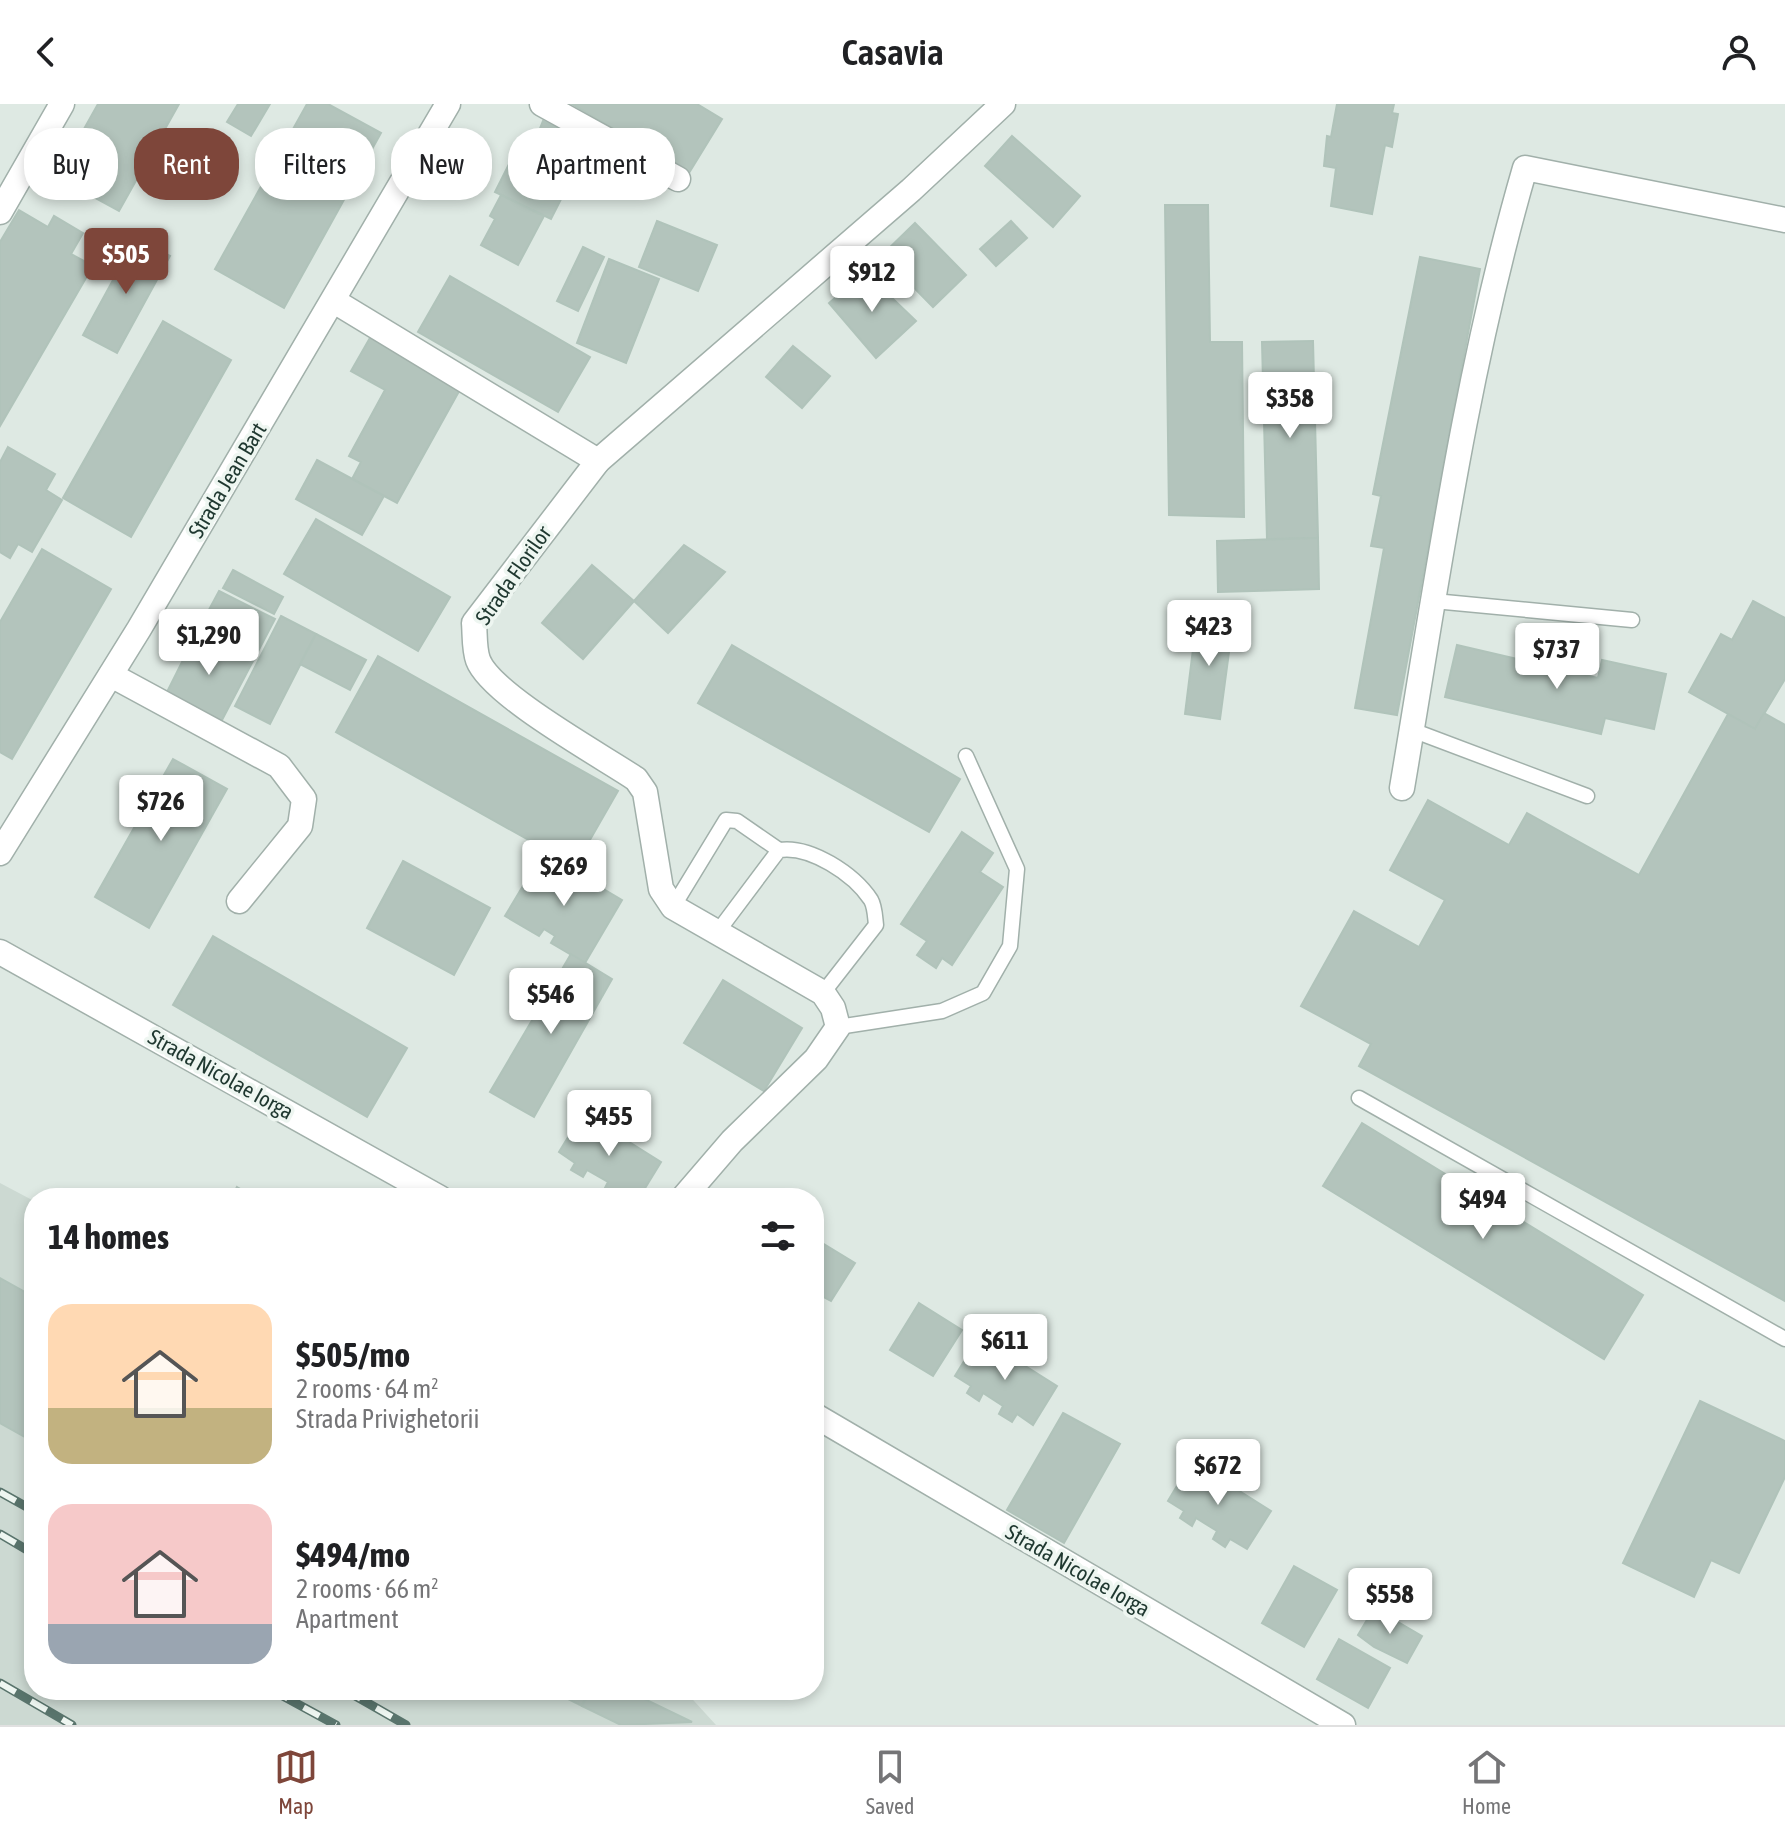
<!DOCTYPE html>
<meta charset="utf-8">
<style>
:root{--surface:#fff;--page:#f2f2f2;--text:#202124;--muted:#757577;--line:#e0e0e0;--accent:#7e463a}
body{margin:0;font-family:"Asap Condensed",sans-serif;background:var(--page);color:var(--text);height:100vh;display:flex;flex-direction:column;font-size:30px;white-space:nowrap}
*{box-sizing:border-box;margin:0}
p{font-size:26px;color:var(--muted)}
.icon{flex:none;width:44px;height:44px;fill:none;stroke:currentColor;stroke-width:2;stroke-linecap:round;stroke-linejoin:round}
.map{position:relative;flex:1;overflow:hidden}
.drawer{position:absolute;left:24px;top:1084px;width:800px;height:512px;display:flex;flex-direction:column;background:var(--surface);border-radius:32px;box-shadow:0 4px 12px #0003}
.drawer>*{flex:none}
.banner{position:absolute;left:24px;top:24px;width:800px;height:72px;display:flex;gap:16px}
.price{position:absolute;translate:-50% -68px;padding:0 18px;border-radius:8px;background:#fff;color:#222;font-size:26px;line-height:52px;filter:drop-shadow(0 2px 4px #0008)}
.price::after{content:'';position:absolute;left:50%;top:48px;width:24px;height:18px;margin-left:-12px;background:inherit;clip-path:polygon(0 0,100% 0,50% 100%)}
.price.active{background:var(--accent);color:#fff}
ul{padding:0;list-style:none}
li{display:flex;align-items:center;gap:24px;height:200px;padding:0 24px}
li span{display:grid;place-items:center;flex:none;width:224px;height:160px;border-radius:24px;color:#555}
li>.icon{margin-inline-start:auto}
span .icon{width:96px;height:96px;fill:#fffc;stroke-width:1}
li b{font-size:34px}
h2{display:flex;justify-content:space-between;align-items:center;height:96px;padding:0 24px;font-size:34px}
.chip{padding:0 28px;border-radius:32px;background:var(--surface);box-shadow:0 4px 12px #0003;font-size:28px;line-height:72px}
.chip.active{background:var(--accent);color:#fff}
header{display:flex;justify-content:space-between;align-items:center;height:104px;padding:0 24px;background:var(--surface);font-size:36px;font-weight:600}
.dock{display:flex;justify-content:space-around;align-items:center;height:112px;border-top:2px solid var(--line);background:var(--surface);font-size:22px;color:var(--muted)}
.dock a{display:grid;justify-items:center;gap:4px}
.dock .active{color:var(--accent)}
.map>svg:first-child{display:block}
.built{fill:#ccd9d2}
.building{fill:#b3c4bc;stroke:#b0c3ba;stroke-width:2}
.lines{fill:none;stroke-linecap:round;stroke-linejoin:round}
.lane-casing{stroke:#a1b0aa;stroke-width:17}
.street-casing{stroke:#a1b0aa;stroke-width:27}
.lane{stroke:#fff;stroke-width:14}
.street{stroke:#fff;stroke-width:24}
.rail-casing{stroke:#59746c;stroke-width:9}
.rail{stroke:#eef6f1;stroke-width:6;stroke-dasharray:18;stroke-linecap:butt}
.labels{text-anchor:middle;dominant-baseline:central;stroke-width:7;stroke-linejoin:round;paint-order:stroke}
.street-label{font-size:22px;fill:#1f3830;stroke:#eef6f1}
</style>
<header><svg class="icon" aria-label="back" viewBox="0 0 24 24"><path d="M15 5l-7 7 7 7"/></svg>Casavia<svg class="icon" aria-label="person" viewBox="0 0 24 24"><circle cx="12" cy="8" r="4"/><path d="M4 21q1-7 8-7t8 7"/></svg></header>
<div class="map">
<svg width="1785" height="1621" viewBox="0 0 1785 1621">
<rect width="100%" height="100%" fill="#dee9e3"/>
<!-- built -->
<polygon class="built" points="0,1079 34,1097 34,1586 684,1586 716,1621 0,1621"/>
<!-- building -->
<g class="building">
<polygon points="98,0 179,0 119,107 57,73"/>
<polygon points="238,0 270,0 251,32 227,18"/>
<polygon points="307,0 328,0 381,29 284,204 215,165"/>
<polygon points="572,0 697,0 722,15 689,69"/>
<polygon points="1337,0 1394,0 1392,9 1398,10 1392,43 1385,41 1372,110 1331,102 1336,64 1324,62 1327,32 1331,33"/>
<polygon points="543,17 589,40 551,115 495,88 509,60 523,67"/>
<polygon points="1012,32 1080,92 1053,123 985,62"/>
<polygon points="501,91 544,112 518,161 481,141 495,115 490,112"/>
<polygon points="1165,101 1208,101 1210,238 1242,238 1244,413 1169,411"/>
<polygon points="19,106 48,123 54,112 83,129 71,150 93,162 0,322 0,138"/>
<polygon points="657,117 717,141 698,187 639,163"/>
<polygon points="1011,117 1027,134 996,162 980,145"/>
<polygon points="915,119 966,171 933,203 882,151"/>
<polygon points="136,134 170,152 117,249 83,231"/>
<polygon points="583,143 604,153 578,207 557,197"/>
<polygon points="1420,153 1480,165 1397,611 1355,604 1384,444 1371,442 1381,392 1373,390"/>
<polygon points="609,155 659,175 626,259 577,239"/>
<polygon points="865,168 916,217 876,254 829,199"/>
<polygon points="450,172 590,253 558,308 418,228"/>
<polygon points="163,217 231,256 131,433 63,394"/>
<polygon points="371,232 462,282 397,399 352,375 361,358 349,352 385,286 351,267"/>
<polygon points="1313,237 1318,434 1267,435 1262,238"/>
<polygon points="793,242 830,272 802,304 766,273"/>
<polygon points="8,343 55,370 46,386 62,396 32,448 18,440 10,454 0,448 0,358"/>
<polygon points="317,356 384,392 362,431 296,395"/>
<polygon points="316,415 450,493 418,547 284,470"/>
<polygon points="1318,434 1319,485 1218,488 1217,437"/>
<polygon points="684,441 725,468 668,529 634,497"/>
<polygon points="42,445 111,485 12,655 0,648 0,518"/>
<polygon points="592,461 634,497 583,555 542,519"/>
<polygon points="233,466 283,493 274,510 223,484"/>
<polygon points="219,487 275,515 253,557 197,528"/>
<polygon points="1753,497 1785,514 1785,575 1755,625 1689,588 1721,530 1732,536"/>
<polygon points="281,512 316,530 270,620 235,602"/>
<polygon points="1197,513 1233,518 1220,615 1185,610"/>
<polygon points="197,528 253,557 221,618 166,590"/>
<polygon points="316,530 366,556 350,586 300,560"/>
<polygon points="732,541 960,675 929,728 698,599"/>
<polygon points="1457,541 1598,574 1602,556 1666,570 1654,625 1605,614 1601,630 1445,593"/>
<polygon points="378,552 618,687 575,762 336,628"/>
<polygon points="1764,609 1785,621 1785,1197 1359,962 1371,940 1301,902 1354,807 1419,843 1445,796 1390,766 1428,696 1509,741 1527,709 1639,771 1728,610 1755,625"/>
<polygon points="173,655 227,685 149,824 95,793"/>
<polygon points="962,728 993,749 980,768 1003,783 952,861 942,854 936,864 917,851 927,837 901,820"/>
<polygon points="542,750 576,769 572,776 584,784 588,776 622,796 585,859 551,839 555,832 544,825 539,832 505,812"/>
<polygon points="403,757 490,804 454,871 367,824"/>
<polygon points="213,832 407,944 367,1013 173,901"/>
<polygon points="571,850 612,875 534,1013 490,988"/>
<polygon points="723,876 802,924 764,987 684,939"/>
<polygon points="583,1009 661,1058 639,1094 621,1087 616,1094 604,1086 608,1078 587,1066 583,1073 571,1066 575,1059 559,1048"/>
<polygon points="1362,1019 1643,1191 1604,1255 1323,1082"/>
<polygon points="237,1083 256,1094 231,1094"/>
<polygon points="814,1134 855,1159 831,1197 814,1188"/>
<polygon points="0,1174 34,1193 34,1338 0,1319"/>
<polygon points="919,1199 962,1226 933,1272 890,1246"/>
<polygon points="979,1233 1057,1282 1033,1321 1017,1310 1012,1318 999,1310 1003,1302 983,1289 979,1297 967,1289 971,1282 955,1272"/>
<polygon points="1700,1297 1785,1337 1785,1373 1739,1469 1711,1456 1694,1493 1623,1459"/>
<polygon points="1063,1309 1120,1340 1064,1439 1007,1406"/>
<polygon points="1192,1357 1271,1407 1247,1445 1230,1435 1225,1443 1213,1435 1217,1427 1196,1414 1192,1422 1180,1414 1184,1407 1168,1397"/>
<polygon points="1294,1462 1337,1486 1304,1543 1262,1519"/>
<polygon points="1374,1504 1422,1532 1407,1559 1374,1543 1358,1531"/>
<polygon points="1339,1535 1390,1564 1368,1604 1317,1575"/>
<polygon points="550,1586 590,1586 582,1602"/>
<polygon points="590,1586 626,1586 692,1618 621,1621 582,1602"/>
</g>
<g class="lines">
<!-- lane casing -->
<g class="lane-casing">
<g id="lane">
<polyline points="1434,497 1632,516"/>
<polyline points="1412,626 1587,692"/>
<polyline points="673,803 726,716 737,717 779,746"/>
<path d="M716,830L779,746C810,741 854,770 871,796C875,803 875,813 876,821L823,889"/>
<polyline points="838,923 942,907 983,889 1010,842 1017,765 966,652"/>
<polyline points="1359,994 1785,1235"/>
</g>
</g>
<!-- street casing -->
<g class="street-casing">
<g id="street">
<polyline points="542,0 678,75"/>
<polyline points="0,108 62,0"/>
<polyline points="334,197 598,357"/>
<polyline points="111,571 279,662 304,695 300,722 239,797"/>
<path d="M1402,684C1437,477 1466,267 1525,64L1785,116"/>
<polyline points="0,749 139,525 448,0"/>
<polyline points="0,848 440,1094"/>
<path d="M683,1094L732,1037L816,955L838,923L833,904L823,889L673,803L661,785L645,688L636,675C602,652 491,591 478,556C474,545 475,530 474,519L598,357L911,86L1003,0"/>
<polyline points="814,1311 1343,1621"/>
</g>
</g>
<!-- lane -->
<use href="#lane" class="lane"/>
<!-- street -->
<use href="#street" class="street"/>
<!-- rail casing -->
<g class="rail-casing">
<g id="rail">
<polyline points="0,1388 34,1407"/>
<polyline points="0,1430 34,1450"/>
<polyline points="0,1579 72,1621"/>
<polyline points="272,1586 336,1621"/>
<polyline points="345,1586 406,1621"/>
</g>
</g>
<!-- rail -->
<use href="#rail" class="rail"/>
</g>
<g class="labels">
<!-- street labels -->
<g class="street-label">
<text transform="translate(227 376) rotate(-59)">Strada Jean Bart</text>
<text transform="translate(513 471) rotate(-55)">Strada Florilor</text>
<text transform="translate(221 970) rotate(29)">Strada Nicolae Iorga</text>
<text transform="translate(1078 1466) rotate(30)">Strada Nicolae Iorga</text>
</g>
</g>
</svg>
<b class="price active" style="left:126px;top:192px">$505</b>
<b class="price" style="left:872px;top:210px">$912</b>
<b class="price" style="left:1290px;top:336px">$358</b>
<b class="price" style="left:1209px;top:564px">$423</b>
<b class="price" style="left:209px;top:573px">$1,290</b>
<b class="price" style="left:1557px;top:587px">$737</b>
<b class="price" style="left:161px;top:739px">$726</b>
<b class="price" style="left:564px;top:804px">$269</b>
<b class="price" style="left:551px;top:932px">$546</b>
<b class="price" style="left:609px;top:1054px">$455</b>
<b class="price" style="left:1483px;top:1137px">$494</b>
<b class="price" style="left:1005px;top:1278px">$611</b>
<b class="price" style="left:1218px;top:1403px">$672</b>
<b class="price" style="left:1390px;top:1532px">$558</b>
<div class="banner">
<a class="chip">Buy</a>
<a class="chip active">Rent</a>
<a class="chip">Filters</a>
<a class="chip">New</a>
<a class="chip">Apartment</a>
</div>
<section class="drawer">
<h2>14 homes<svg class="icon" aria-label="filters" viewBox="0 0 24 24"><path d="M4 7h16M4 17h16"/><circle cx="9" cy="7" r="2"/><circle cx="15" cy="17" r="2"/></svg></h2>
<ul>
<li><span style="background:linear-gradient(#ffd9b3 65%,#c2b280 0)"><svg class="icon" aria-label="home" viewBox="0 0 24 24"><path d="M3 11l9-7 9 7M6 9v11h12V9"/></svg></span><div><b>$505/mo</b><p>2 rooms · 64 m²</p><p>Strada Privighetorii</p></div></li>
<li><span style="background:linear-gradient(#f6c9c9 75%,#9aa5b1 0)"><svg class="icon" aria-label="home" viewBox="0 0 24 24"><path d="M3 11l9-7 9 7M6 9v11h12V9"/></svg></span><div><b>$494/mo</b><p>2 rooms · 66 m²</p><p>Apartment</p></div></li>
</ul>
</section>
</div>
<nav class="dock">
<a class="active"><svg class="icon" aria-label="map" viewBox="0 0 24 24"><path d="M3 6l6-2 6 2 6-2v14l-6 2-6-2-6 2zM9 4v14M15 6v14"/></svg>Map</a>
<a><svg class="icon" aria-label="saved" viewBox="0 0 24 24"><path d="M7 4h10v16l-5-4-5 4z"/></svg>Saved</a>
<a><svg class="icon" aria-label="home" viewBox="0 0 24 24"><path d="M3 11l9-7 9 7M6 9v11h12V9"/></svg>Home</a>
</nav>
